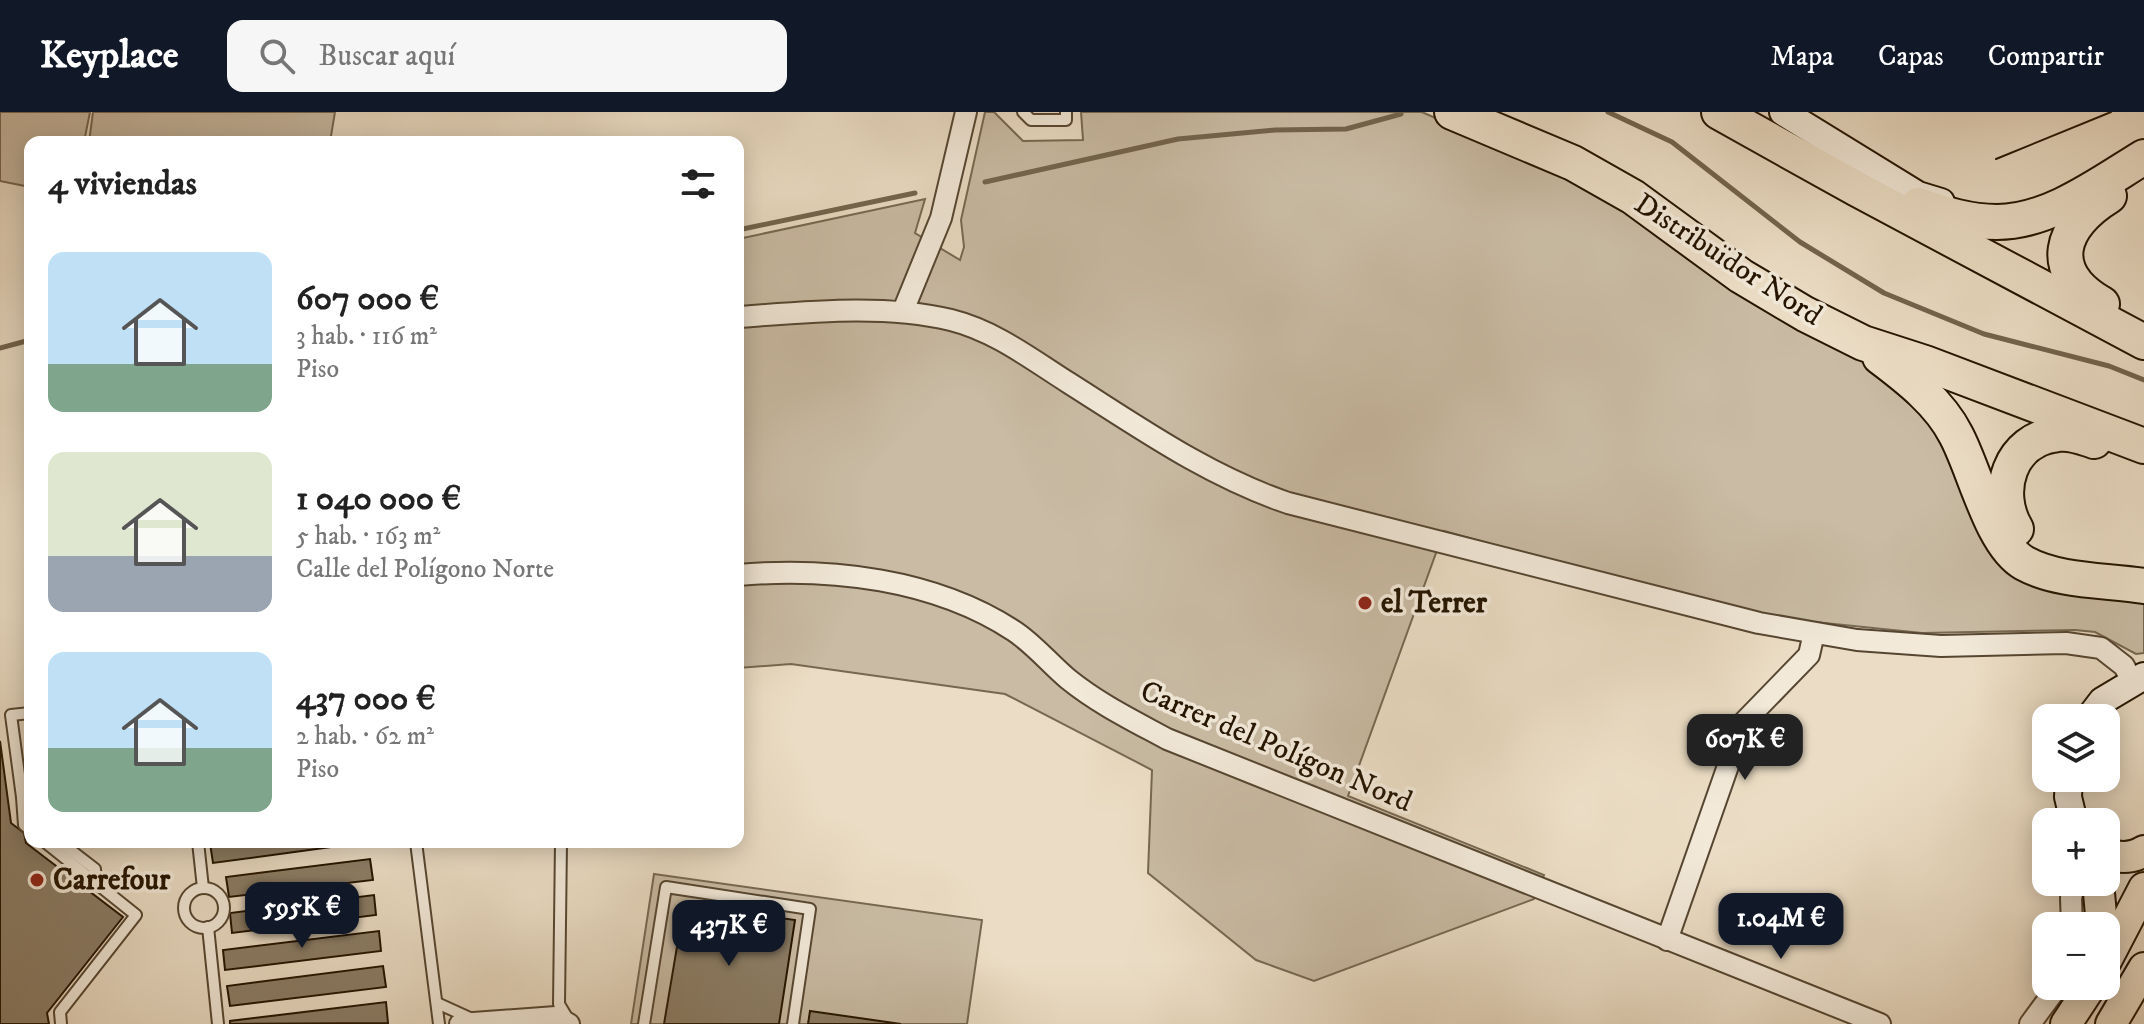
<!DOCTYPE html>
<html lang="es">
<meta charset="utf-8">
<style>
:root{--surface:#fff;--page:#f6f6f6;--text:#222;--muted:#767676;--accent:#111827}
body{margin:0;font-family:"IM FELL DW Pica",serif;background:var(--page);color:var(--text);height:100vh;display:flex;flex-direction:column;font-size:30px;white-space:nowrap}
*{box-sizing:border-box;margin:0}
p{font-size:26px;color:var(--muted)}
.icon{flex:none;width:44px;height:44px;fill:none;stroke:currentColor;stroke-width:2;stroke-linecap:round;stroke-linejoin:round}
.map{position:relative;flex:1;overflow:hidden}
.sheet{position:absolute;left:24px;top:24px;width:720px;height:712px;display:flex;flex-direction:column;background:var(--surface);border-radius:16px;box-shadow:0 4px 20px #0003}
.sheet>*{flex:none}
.buttons{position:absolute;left:2032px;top:592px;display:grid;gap:16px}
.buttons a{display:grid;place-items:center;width:88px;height:88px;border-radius:16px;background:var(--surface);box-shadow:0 4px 20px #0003;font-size:40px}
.price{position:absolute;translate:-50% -68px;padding:0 18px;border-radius:16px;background:var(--accent);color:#fff;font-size:26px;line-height:52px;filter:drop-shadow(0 2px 4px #0008)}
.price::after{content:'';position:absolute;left:50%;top:48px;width:24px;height:18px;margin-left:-12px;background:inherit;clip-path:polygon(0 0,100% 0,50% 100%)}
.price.selected{background:#222;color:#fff}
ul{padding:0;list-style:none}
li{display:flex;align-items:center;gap:24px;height:200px;padding:0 24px}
li span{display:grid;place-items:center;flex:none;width:224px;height:160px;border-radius:16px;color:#555}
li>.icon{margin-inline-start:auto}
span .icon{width:96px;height:96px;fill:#fffc;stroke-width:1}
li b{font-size:34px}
h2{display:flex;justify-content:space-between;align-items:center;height:96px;padding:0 24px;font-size:34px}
header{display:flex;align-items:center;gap:48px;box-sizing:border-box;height:112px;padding:0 40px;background:var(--accent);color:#fff}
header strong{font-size:38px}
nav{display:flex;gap:44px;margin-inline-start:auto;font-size:28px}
.search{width:560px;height:72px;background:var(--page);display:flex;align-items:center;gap:20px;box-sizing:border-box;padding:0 28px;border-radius:16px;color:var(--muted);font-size:30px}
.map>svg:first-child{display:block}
.green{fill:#c9bba4;stroke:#766852;stroke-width:2}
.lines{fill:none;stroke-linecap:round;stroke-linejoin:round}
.stream{stroke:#73644e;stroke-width:5}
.building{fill:#8b7d66;stroke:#241400;stroke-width:2}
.lane-casing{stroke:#564631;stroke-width:14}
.street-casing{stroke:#564631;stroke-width:24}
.secondary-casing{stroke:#241400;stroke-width:30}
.primary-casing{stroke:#241400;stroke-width:34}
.highway-casing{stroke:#241400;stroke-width:38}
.lane{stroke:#f2e9d9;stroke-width:10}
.street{stroke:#f2e9d9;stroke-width:20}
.secondary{stroke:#f2e9d9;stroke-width:26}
.primary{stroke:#ebddc5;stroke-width:30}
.highway{stroke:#ebddc5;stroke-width:34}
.tram{stroke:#241400;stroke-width:2}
.poi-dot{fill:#8f2418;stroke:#f2e9d9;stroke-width:3}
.labels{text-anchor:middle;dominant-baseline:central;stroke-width:7;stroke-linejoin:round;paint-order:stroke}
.street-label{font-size:30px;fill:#241400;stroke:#f2e9d9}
.poi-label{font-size:30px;font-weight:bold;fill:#241400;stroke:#f2e9d9;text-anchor:start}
</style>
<header>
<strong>Keyplace</strong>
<div class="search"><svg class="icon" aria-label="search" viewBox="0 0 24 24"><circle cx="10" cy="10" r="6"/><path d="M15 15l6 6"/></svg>Buscar aquí</div>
<nav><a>Mapa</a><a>Capas</a><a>Compartir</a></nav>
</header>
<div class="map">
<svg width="2144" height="912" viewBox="0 0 2144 912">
<rect width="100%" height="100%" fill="#ebddc5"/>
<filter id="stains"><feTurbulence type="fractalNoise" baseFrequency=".0025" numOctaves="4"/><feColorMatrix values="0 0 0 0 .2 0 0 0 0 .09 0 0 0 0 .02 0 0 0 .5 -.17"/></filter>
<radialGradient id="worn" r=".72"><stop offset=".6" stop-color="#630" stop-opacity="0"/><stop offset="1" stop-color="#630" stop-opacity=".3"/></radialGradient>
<!-- green -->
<g class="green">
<polygon points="0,0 90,0 84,30 30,30 30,75 0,69"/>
<polygon points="93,0 335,0 330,30 89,30"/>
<polygon points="985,0 994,0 1023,29 1083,28 1081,0 1422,0 1554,59 1606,85 1893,268 1943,324 1992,431 2144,479 2144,541 2136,542 2095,520 2075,518 1922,521 1795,508 1679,484 1444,419 1348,684 1544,763 1534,787 1314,869 1256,848 1148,761 1152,658 1005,582 791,552 738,556 738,127 925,87 915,121 960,148 964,135 961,108"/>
<polygon points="654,762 982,808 967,912 631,912"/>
</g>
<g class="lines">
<!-- stream -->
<g class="stream">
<polyline points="1608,0 1672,30 1800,130 1884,181 1984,222 2109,254 2144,268"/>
<polyline points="985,70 1178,27 1275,18 1346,17 1401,2"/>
<polyline points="738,118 915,81"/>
<polyline points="0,236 30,228"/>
</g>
</g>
<!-- building -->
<g class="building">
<polygon points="0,629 11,711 24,721 26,731 123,805 47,901 49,912 0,912"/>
<polygon points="368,730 213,751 210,731 218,730"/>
<polygon points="370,747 373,768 229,785 226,765"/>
<polygon points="374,783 376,803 232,821 230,801"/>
<polygon points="684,793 795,808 779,912 664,912"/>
<polygon points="379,819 381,839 225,858 223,838"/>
<polygon points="383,854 386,875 230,894 227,874"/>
<polygon points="386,890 388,911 230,912 230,909"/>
<polygon points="810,899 901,912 808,912"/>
</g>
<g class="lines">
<!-- lane casing -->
<g class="lane-casing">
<g id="lane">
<polyline points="1023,0 1031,8 1066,8 1066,0"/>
<polyline points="30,601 11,603 22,685 30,691"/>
<polyline points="22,685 24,713 30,718"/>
<polyline points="45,730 96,771"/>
<polyline points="60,730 95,757 96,771 136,803 60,900 61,912"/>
<polyline points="198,730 203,776"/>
<polyline points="416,730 439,912"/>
<polyline points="561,730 559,892 568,907"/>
<circle cx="204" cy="796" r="20"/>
<polyline points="208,815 218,912"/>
<polyline points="437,891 470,906"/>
<polyline points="644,912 666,775 810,797 793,912"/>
</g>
</g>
<!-- street casing -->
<g class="street-casing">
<g id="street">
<polyline points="903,199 941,106 966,0"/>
<path d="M738,205C808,200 883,192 951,208C995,219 1031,247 1069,271C1140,316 1208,364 1288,391L1759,511L1857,528L1941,534L2066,531L2101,536L2124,554L2132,569"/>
<path d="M738,463C830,455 935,467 1014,519C1034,532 1050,552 1068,567C1099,592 1132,608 1167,627L1880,912"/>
<polyline points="2072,814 2071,786 2075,770"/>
<polyline points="1667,828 1743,611 1809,543 1814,521"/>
<polyline points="460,912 556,905 569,912"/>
<polyline points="2030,912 2058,874"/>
</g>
</g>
<!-- secondary casing -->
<g class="secondary-casing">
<g id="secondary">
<polyline points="1783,0 1918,83 1941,90"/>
<polyline points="2089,606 2102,589 2144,564"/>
<polyline points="2069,666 2068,685 2074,710"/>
</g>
</g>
<!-- primary casing -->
<g class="primary-casing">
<g id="primary">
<path d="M2106,742C2119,746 2132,747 2144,739"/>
<polyline points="2098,770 2102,814"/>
<polyline points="2106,849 2144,776"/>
<polyline points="2066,912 2091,874"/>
<polyline points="2111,912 2144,856"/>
</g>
</g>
<!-- highway casing -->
<g class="highway-casing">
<g id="highway">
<polyline points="1452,0 1573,51 1633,85 1741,164 1805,202 1863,231 1925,251 2144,334"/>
<polyline points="1719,0 1857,77 2144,230"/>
<path d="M1918,93C1944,102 1969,110 1997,110C2050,110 2101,71 2144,45"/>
<path d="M2102,192C2045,159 2060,114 2109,84"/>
<path d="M1880,245C1908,266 1940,291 1956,323C1975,358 1991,432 2024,451C2058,470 2107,468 2144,474"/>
<path d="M2016,417C1994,380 2009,327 2058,322C2071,320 2082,325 2094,329"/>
</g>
</g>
<!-- lane -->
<use href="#lane" class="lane"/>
<!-- street -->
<use href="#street" class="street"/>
<!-- secondary -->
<use href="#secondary" class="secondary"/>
<!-- primary -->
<use href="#primary" class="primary"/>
<!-- highway -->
<use href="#highway" class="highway"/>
<!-- tram -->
<polyline class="tram" points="1996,47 2111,0"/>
</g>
<!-- markers -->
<g class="poi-dot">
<circle cx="1365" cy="491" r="8"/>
<circle cx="37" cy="768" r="8"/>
</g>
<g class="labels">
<!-- street labels -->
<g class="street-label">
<text transform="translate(1728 148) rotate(33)">Distribuïdor Nord</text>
<text transform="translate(1276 635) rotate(23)">Carrer del Polígon Nord</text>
</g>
<!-- poi labels -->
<g class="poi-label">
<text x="1381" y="491">el Terrer</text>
<text x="53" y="768">Carrefour</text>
</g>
</g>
<rect width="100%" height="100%" filter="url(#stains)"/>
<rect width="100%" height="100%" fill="url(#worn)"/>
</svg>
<div class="buttons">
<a><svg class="icon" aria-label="layers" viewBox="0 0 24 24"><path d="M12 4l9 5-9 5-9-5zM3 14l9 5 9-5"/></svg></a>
<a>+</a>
<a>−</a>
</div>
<b class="price selected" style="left:1745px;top:670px">607K €</b>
<b class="price" style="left:302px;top:838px">595K €</b>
<b class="price" style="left:1781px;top:849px">1.04M €</b>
<b class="price" style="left:729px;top:856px">437K €</b>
<section class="sheet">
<h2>4 viviendas<svg class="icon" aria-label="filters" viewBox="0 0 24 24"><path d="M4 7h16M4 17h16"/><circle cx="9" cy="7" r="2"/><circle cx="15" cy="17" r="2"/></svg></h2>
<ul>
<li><span style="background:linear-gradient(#bfe0f5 70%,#7fa58c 0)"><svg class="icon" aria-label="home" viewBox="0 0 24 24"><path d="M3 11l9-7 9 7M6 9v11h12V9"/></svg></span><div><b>607 000 €</b><p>3 hab. · 116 m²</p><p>Piso</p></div></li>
<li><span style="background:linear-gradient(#dfe7d0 65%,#9aa5b1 0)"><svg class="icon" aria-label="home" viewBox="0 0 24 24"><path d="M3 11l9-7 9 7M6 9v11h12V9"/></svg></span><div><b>1 040 000 €</b><p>5 hab. · 163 m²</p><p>Calle del Polígono Norte</p></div></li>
<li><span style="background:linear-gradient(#bfe0f5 60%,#7fa58c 0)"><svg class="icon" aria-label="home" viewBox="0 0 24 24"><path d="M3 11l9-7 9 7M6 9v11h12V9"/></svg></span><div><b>437 000 €</b><p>2 hab. · 62 m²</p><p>Piso</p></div></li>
</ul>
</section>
</div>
